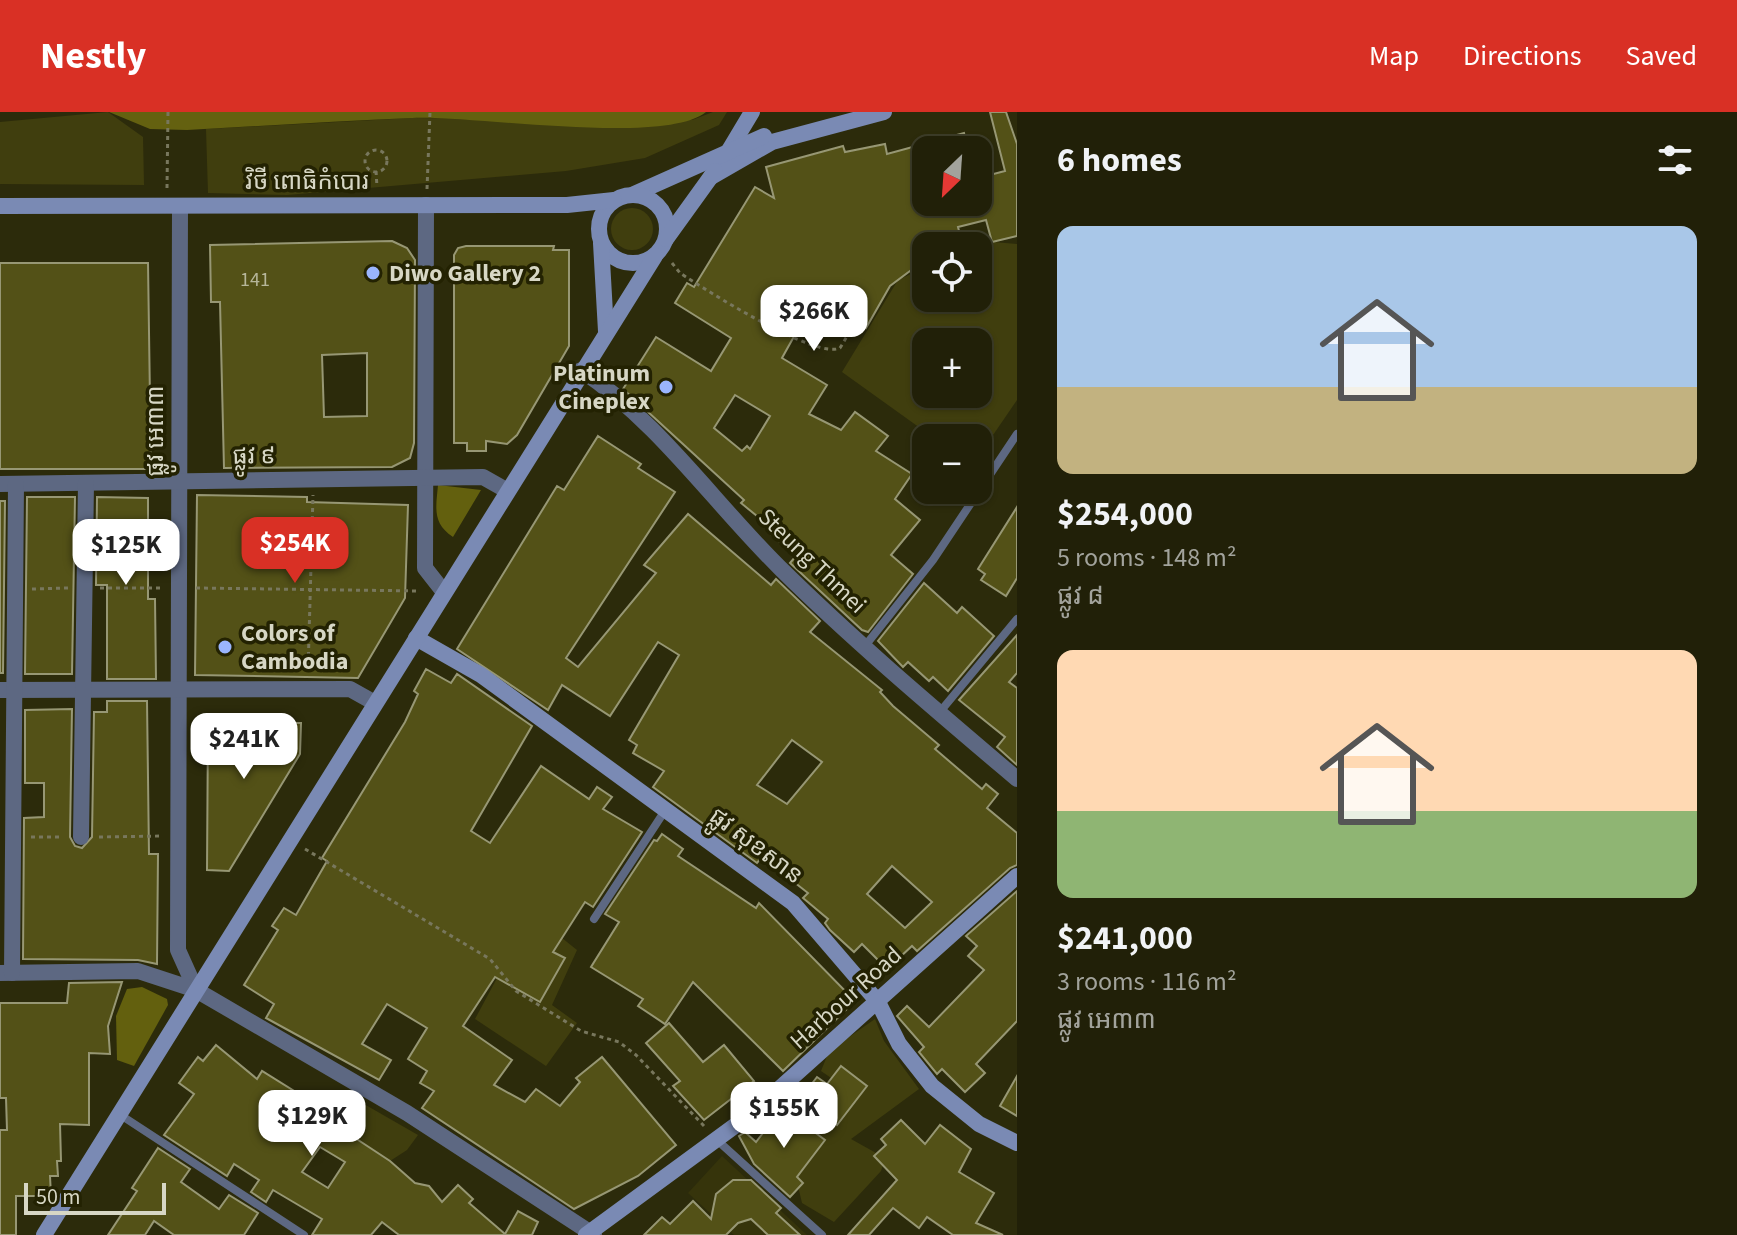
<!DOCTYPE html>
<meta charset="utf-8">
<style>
:root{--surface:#212008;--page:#292812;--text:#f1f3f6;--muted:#a2a39c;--line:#3e3e29;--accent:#d93025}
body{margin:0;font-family:"Source Sans 3","Noto Sans Khmer",sans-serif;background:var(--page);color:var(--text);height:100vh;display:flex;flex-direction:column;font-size:30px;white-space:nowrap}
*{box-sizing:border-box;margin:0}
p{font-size:26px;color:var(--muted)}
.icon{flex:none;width:44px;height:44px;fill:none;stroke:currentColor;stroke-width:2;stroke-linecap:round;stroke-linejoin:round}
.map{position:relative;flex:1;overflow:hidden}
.side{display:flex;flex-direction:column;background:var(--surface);width:720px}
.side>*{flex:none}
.needle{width:52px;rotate:205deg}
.fabs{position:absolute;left:912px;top:24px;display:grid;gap:16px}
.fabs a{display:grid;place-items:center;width:80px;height:80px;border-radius:16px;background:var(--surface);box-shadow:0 2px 6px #0004,0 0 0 2px var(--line);font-size:40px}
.scale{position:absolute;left:24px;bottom:20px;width:142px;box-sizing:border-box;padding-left:8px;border:4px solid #d7d7c5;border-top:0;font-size:22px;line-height:28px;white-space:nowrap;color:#d7d7c5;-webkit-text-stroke:6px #232202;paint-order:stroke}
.price{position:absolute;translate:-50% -68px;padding:0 18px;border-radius:16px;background:#fff;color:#222;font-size:26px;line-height:52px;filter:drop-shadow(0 2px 4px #0008)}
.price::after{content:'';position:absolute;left:50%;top:48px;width:24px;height:18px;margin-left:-12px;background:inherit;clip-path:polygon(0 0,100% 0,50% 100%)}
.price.current{background:var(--accent);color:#fff}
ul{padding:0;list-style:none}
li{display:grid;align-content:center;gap:16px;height:424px;padding:0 40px}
li span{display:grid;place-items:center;height:248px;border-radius:16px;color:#555}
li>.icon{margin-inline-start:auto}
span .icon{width:144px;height:144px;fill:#fffc;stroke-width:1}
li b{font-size:34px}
h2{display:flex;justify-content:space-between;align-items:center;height:96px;padding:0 40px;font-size:34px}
header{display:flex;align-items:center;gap:48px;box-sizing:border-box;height:112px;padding:0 40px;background:var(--accent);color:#fff}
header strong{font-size:38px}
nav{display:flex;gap:44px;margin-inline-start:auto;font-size:28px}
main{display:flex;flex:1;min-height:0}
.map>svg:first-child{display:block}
.built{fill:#36340b}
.green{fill:#403e0e;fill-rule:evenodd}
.forest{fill:#63600e}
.water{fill:#646110}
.building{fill:#535117;stroke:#979774;stroke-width:2;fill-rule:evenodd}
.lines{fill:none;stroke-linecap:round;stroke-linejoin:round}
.path{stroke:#78775d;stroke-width:3;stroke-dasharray:4 4;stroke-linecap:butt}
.lane{stroke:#5d6882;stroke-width:8}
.street{stroke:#5d6882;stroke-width:16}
.secondary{stroke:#7a8ab4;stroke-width:16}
.poi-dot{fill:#9ab5fd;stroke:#232202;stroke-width:3}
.labels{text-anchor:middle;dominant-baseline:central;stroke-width:7;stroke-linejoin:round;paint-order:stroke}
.number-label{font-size:20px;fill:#b6b69a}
.street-label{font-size:24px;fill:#d7d7c5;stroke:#232202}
.poi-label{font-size:24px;font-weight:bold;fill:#d7d7c5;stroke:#232202;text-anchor:start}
</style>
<header>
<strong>Nestly</strong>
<nav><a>Map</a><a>Directions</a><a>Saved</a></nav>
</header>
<main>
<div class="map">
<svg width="1017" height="1123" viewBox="0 0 1017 1123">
<rect width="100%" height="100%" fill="#2c2b0b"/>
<!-- built -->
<polygon class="built" points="722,1044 807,1123 734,1123 688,1081"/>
<!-- green -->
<g class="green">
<polygon points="108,0 143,25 144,73 0,72 0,10"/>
<polygon points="713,0 727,0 719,13 645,46 566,59 287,83 208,81 206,17 412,6 692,8"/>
<circle cx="632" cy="117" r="21"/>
<path d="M982,129L1017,132V288L978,345V326H934L842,260L898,168L926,155V186H978V134H971ZM926,230H978V282H926Z"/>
<polygon points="547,814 577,838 552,893 577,911 546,954 475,907 503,855"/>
<polygon points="875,907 884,929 919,977 851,1027 885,1046 881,1059 834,1110 802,1091 794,1057 823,1012 850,979 821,959 829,939"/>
<polygon points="357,988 418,1023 407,1038 390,1049 342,1020 341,1002"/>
</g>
<!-- forest -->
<g class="forest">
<path d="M438,373L481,378L453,425C432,411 436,396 438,373Z"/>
<polygon points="142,875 167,887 168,893 134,954 117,948 116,904 127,877"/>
</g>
<!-- water -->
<path class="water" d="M109,0H706C664,34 473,3 412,6C337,9 262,14 187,18L150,17Z"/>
<!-- building -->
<g class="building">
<path d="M990,0H1006L1017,32V124L992,130L986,108L958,115L963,134H926V147L890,174L866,216L829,194L824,202L811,194L782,246L827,273L809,302L841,318L855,300L888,324L876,339L912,362L895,387L920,408L891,443L913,462L868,520L862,518L790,451L796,444L771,422L774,418L741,391L744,388L623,277L656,225L711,259L731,226L675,191L687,171L694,175L755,75L774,86L766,55L843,34L845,40L885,32L887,42L964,21L968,38H926V90H978V66L1005,59ZM735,283L770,304L750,337L747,334L742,339L714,316Z"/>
<path d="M392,129L407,136L415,148L414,331L410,346L392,355L224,356L220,190H211L210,133ZM367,241V304L324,305L322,243Z"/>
<polygon points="466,134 554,134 553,138 569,138 569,234 517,323 507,332 486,329 486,339 467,339 467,331 454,331 454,143 458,136"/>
<polygon points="0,151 148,151 151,357 0,357"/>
<path d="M598,324L641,352L638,356L675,380L566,546L578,555L656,461L644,453L688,402L771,473L776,467L820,509L810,520L882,578L880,580L893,594L939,633L935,637L956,655L982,677L986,672L998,682L987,696L1017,721V753L1010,756L917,839L912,834L887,857L862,832L854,840L830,818L825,811L828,807L803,786L808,781L762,745L757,751L653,675L664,659L633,641L637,633L629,628L679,543L658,530L610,604L562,573L548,598L457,537L557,374L564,378ZM792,628L822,650L787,692L757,673ZM892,754L932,790L905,816L867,782Z"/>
<polygon points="197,383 307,385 307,390 408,393 405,486 358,566 195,563"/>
<polygon points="27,385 75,385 72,562 25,562"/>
<polygon points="97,385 148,386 148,487 155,487 156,567 107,567 107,473 96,473"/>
<polygon points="0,389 5,389 3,561 0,561"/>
<polygon points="1017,395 1017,466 1006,484 981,468 985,462 978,457"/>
<polygon points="924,471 957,501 962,495 994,524 948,579 933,565 929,569 908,550 903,555 878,529"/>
<polygon points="1017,523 1017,561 1009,570 1017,576 1017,653 997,635 1005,625 959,588"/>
<polygon points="426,557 451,571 457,562 532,614 471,719 490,731 541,654 589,687 597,675 612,685 603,697 642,720 593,795 585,790 553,840 565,846 540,890 495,865 463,914 512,948 494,973 525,990 536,977 560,994 580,970 576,966 602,945 676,1033 638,1064 574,1097 422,996 434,979 420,971 427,959 408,947 427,916 387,892 362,932 391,948 379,968 266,906 274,892 244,873 278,818 272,814 284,796 296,803 327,749 322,746 405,610 418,582 414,579"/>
<polygon points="107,589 147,589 149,742 158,742 157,852 138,848 23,847 24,706 44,705 44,671 25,671 25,598 72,597 70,725 75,734 82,736 92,725 94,600 107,600"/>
<polygon points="208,610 301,611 300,642 229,759 207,758"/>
<polygon points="662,722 683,737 678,744 756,796 759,791 855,889 783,959 693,870 665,912 638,894 643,887 591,855 619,810 605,802 654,728 657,729"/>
<polygon points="1017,779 1017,909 976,952 985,961 965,980 942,957 937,962 919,940 924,935 897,904 907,894 929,915 984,858 968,844 977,834 966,824"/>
<polygon points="122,870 108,914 110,942 89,941 89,1013 60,1012 61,1049 57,1049 58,1064 50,1064 51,1084 16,1084 16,1123 0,1123 0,1018 7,1018 6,986 0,986 0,891 67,891 69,871"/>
<polygon points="669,911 703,950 724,933 754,969 704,1008 673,974 680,969 646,931"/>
<path d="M216,933L257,967L262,959L347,1012L343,1018L390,1049L415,1071L429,1074L442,1090L458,1073L473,1087L469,1091L505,1122L518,1099L538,1110L532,1123H399L382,1110L371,1123H312L322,1107L273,1078L266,1090L251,1080L259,1068L234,1052L227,1064L164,1023L194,982L179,971L198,945L203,949ZM320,1035L345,1050L328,1076L302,1060Z"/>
<polygon points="841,954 867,974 837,1013 807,983 807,978 817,965 827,972"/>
<polygon points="1017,964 1017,1004 1000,994"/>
<polygon points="782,996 825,1028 797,1065 803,1071 790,1085 754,1052 739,1024 745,1020 756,1030"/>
<polygon points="901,1008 925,1032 940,1013 971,1037 959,1060 994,1081 976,1111 1003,1123 953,1123 927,1105 919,1116 893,1096 869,1123 848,1123 897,1068 874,1044 886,1033 881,1027"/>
<polygon points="158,1036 190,1057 181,1070 219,1097 229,1083 258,1101 244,1123 174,1123 154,1109 145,1123 108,1123 137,1079 132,1076"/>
<polygon points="733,1068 751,1068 781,1096 776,1101 800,1123 768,1123 751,1107 738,1111 726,1123 644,1123 662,1105 670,1112 693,1089 711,1107 716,1082"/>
</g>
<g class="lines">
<!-- path -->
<g class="path">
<circle cx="376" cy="49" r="11"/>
<polyline points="376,59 377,75"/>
<polyline points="167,76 168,0"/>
<polyline points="427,77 430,0"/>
<path d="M672,151L680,161C704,177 816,248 840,236L852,216"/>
<polyline points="100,476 160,476"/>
<polyline points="196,476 420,479"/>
<polyline points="32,477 68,476"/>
<polyline points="308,560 313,383"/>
<polyline points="31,725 63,725"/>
<polyline points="99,725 163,724"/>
<polyline points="305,737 490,847 516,879 581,919 619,930 636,943 705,1015"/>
</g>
<!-- lane -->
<g class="lane">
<polyline points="865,534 933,448 1017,322"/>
<polyline points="939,601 1017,507"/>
<polyline points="594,807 666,697"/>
<polyline points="119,1002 304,1123"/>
<polyline points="718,1029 822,1123"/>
</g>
<!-- street -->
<g class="street">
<polyline points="426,93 425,456 443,479"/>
<polyline points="180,94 178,838 196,878"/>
<path d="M581,258C659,310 714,391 780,456C855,530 937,599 1017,667"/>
<polyline points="0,372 483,365 506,378"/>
<polyline points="0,578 350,577 375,591"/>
<polyline points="81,725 86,371"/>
<polyline points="0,861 138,859 196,878 407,1001 594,1123"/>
<polyline points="12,861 16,372"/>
</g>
<!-- secondary -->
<g class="secondary">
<polyline points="728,40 752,0"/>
<polyline points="711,65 772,30 884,0"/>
<polyline points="634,82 764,24"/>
<circle cx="633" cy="117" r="34"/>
<polyline points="0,94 567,93 614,88"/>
<polyline points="666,127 715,59"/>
<polyline points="601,131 606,219"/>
<polyline points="416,526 481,563 793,791 878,890 899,932 932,974 979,1012 1017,1031"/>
<polyline points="44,1123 655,144"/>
<polyline points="586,1123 751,1002 1017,764"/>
</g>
</g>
<!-- markers -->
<g class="poi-dot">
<circle cx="373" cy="161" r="8"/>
<circle cx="666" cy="275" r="8"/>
<circle cx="225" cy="535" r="8"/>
</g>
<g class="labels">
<!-- number labels -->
<g class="number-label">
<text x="255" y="168">141</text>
</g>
<!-- street labels -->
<g class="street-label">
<text x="307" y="69">វិថី ពោធិកំបោរ</text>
<text transform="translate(155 319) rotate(-90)">ផ្លូវ អេ៣៣</text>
<text transform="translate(254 344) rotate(-1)">ផ្លូវ ៩</text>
<text transform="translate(812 449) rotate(44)">Steung Thmei</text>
<text transform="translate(756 734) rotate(37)">ផ្លូវ សុខសាន</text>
<text transform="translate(846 886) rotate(-42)">Harbour Road</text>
</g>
<!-- poi labels -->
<g class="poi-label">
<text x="389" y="161">Diwo Gallery 2</text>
<text x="650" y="261" text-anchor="end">Platinum<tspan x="650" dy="28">Cineplex</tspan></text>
<text x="241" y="521">Colors of<tspan x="241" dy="28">Cambodia</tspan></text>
</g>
</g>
</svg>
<div class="fabs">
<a><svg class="needle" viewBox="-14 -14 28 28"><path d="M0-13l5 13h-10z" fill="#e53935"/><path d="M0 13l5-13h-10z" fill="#a2a39c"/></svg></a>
<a><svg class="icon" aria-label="locate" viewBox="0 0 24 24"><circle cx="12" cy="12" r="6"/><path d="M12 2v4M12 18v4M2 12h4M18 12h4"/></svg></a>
<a>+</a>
<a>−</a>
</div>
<div class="scale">50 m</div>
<b class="price" style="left:814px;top:241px">$266K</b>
<b class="price current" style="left:295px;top:473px">$254K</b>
<b class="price" style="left:126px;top:475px">$125K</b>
<b class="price" style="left:244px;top:669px">$241K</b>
<b class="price" style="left:784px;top:1038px">$155K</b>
<b class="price" style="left:312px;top:1046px">$129K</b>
</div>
<section class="side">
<h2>6 homes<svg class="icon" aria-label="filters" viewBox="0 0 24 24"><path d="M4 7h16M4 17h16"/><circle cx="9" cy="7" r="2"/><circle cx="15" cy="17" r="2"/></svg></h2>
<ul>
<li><span style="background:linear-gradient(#a9c7e8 65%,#c2b280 0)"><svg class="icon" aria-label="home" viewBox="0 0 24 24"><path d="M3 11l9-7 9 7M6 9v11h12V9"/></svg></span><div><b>$254,000</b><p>5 rooms · 148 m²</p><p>ផ្លូវ ៨</p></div></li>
<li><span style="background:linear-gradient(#ffd9b3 65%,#8fb573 0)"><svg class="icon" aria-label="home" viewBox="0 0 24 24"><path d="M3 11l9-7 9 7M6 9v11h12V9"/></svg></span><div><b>$241,000</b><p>3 rooms · 116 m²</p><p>ផ្លូវ អេ៣៣</p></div></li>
</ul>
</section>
</main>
